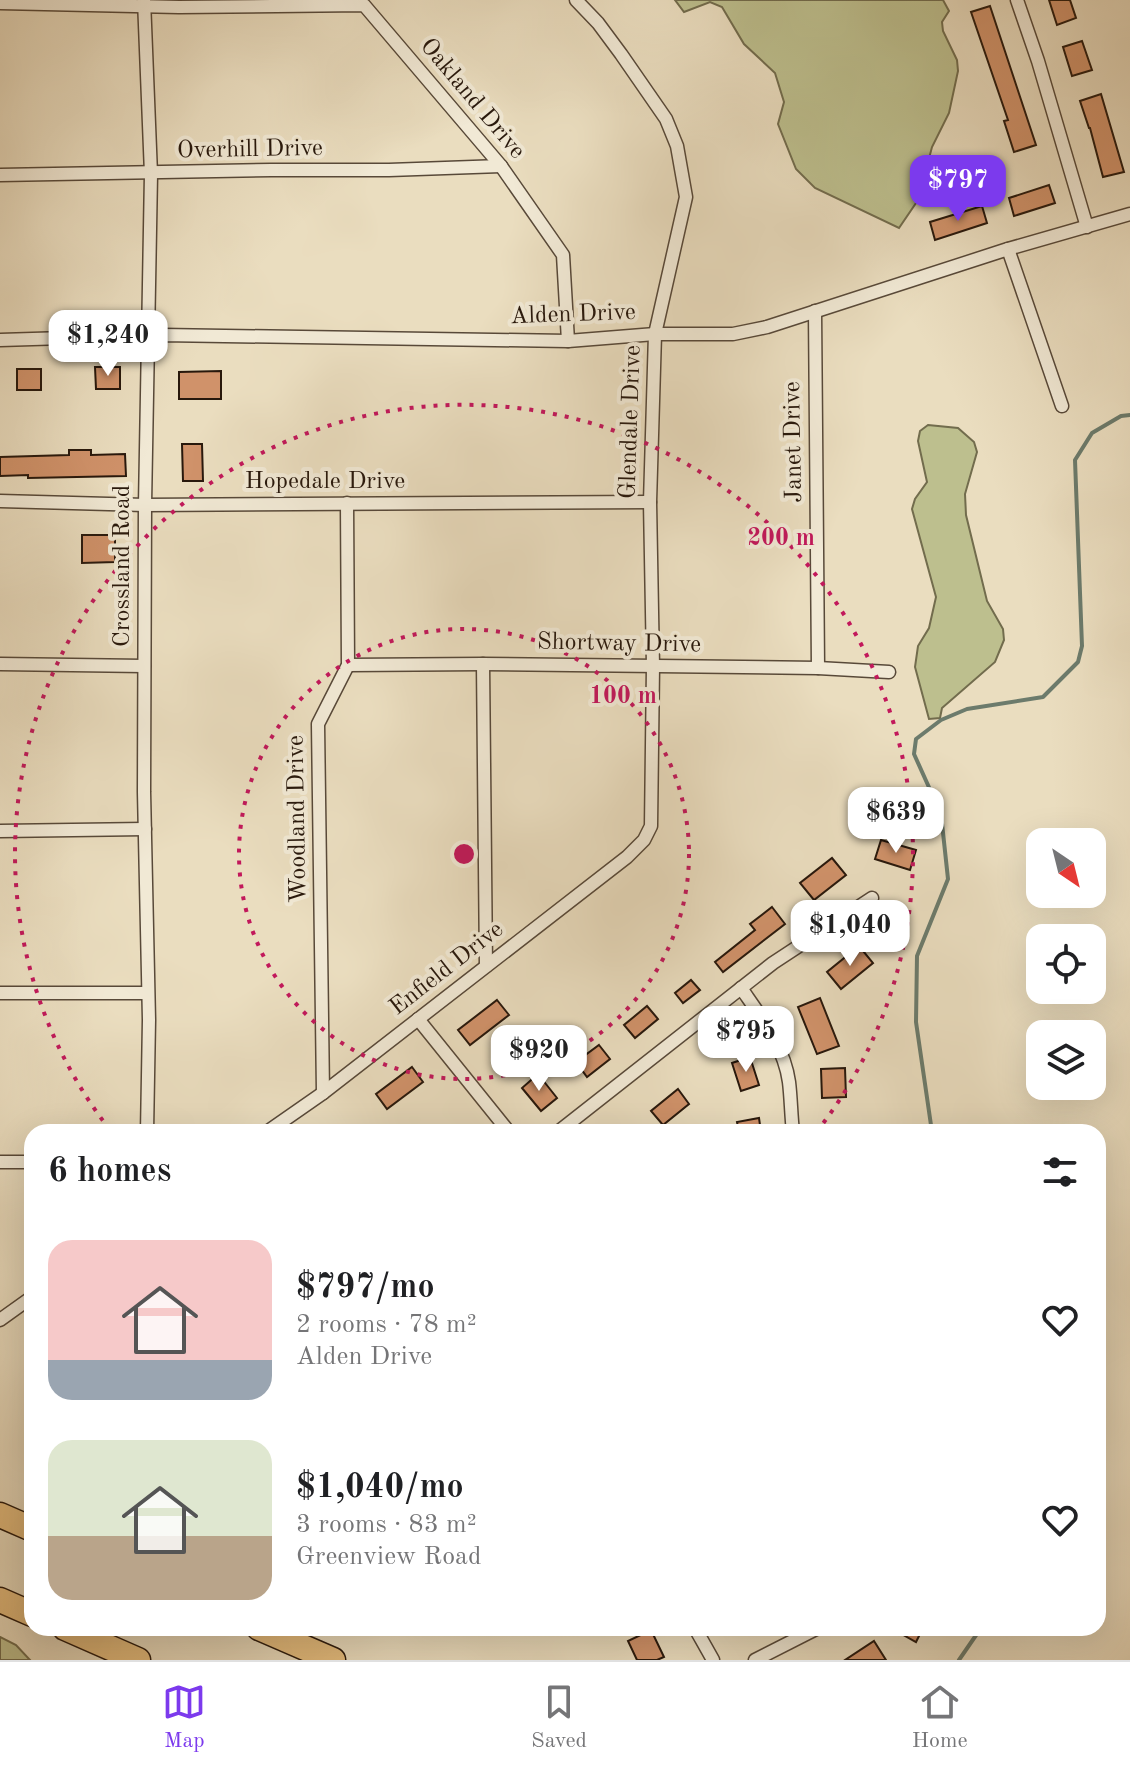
<!DOCTYPE html>
<meta charset="utf-8">
<style>
:root{--surface:#fff;--page:#f6f6f6;--text:#202124;--muted:#757577;--line:#e0e0e0;--accent:#7c3aed}
body{margin:0;font-family:"Old Standard TT",serif;background:var(--page);color:var(--text);height:100vh;display:flex;flex-direction:column;font-size:30px;white-space:nowrap}
*{box-sizing:border-box;margin:0}
p{font-size:26px;color:var(--muted)}
.icon{flex:none;width:44px;height:44px;fill:none;stroke:currentColor;stroke-width:2;stroke-linecap:round;stroke-linejoin:round}
.map{position:relative;flex:1;overflow:hidden}
.drawer{position:absolute;left:24px;top:1124px;width:1082px;height:512px;display:flex;flex-direction:column;background:var(--surface);border-radius:24px;box-shadow:0 8px 32px #0002}
.drawer>*{flex:none}
.needle{width:52px;rotate:145deg}
.buttons{position:absolute;left:1026px;top:828px;display:grid;gap:16px}
.buttons a{display:grid;place-items:center;width:80px;height:80px;border-radius:16px;background:var(--surface);box-shadow:0 8px 32px #0002;font-size:40px}
.price{position:absolute;translate:-50% -68px;padding:0 18px;border-radius:16px;background:#fff;color:#222;font-size:26px;line-height:52px;filter:drop-shadow(0 2px 4px #0008)}
.price::after{content:'';position:absolute;left:50%;top:48px;width:24px;height:18px;margin-left:-12px;background:inherit;clip-path:polygon(0 0,100% 0,50% 100%)}
.price.active{background:var(--accent);color:#fff}
ul{padding:0;list-style:none}
li{display:flex;align-items:center;gap:24px;height:200px;padding:0 24px}
li span{display:grid;place-items:center;flex:none;width:224px;height:160px;border-radius:24px;color:#555}
li>.icon{margin-inline-start:auto}
span .icon{width:96px;height:96px;fill:#fffc;stroke-width:1}
li b{font-size:34px}
h2{display:flex;justify-content:space-between;align-items:center;height:96px;padding:0 24px;font-size:34px}
.menu{display:flex;justify-content:space-around;align-items:center;height:112px;border-top:2px solid var(--line);background:var(--surface);font-size:22px;color:var(--muted)}
.menu a{display:grid;justify-items:center;gap:4px}
.menu .active{color:var(--accent)}
.map>svg:first-child{display:block}
.green{fill:#bdbf8e;stroke:#726c4d;stroke-width:2}
.lines{fill:none;stroke-linecap:round;stroke-linejoin:round}
.stream{stroke:#6c7b6c;stroke-width:4}
.building{fill:#d0926a;stroke:#28180c;stroke-width:2}
.street-casing{stroke:#584939;stroke-width:15}
.highway-casing{stroke:#28180c;stroke-width:27}
.street{stroke:#f1e9d5;stroke-width:12}
.highway{stroke:#e5be80;stroke-width:24}
.ring{fill:none;stroke:#c2185b;stroke-width:4;stroke-dasharray:4 8}
.labels{text-anchor:middle;dominant-baseline:central;stroke-width:8;stroke-linejoin:round;paint-order:stroke}
.street-label{font-size:24px;fill:#28180c;stroke:#f1e9d5}
.centre{fill:#c2185b;stroke:#f1e9d5;stroke-width:4}
.ring-label{font-size:24px;text-anchor:middle;font-weight:bold;fill:#c2185b;stroke:#f1e9d5;stroke-width:8;stroke-linejoin:round;paint-order:stroke}
</style>
<div class="map">
<svg width="1130" height="1660" viewBox="0 0 1130 1660">
<rect width="100%" height="100%" fill="#eaddbf"/>
<filter id="stains"><feTurbulence type="fractalNoise" baseFrequency=".0025" numOctaves="4"/><feColorMatrix values="0 0 0 0 .2 0 0 0 0 .09 0 0 0 0 .02 0 0 0 .5 -.17"/></filter>
<radialGradient id="worn" r=".72"><stop offset=".6" stop-color="#630" stop-opacity="0"/><stop offset="1" stop-color="#630" stop-opacity=".3"/></radialGradient>
<!-- green -->
<g class="green">
<polygon points="675,0 943,0 949,11 942,22 943,31 957,60 958,71 949,113 932,147 918,200 899,228 815,188 796,169 778,124 784,102 775,73 744,44 722,7 710,2 684,12"/>
<polygon points="928,425 958,428 974,442 977,452 965,494 966,515 987,601 1003,629 1004,640 995,662 942,708 940,718 929,719 915,667 918,646 929,628 936,597 912,509 915,499 927,482 918,441 920,431"/>
<polygon points="0,1637 16,1645 30,1660 0,1660"/>
</g>
<g class="lines">
<!-- stream -->
<g class="stream">
<polyline points="932,1132 916,1022 917,956 948,879 941,814 914,754 916,739 941,720 967,709 1043,697 1078,662 1082,646 1075,460 1092,433 1121,416 1130,415"/>
<polyline points="959,1660 981,1628"/>
</g>
</g>
<!-- building -->
<g class="building">
<polygon points="1049,0 1070,0 1076,18 1057,25"/>
<polygon points="990,6 1036,145 1014,152 1004,121 1008,120 971,12"/>
<polygon points="1082,41 1092,70 1072,76 1063,47"/>
<polygon points="1101,94 1124,172 1103,177 1090,128 1089,128 1080,101"/>
<polygon points="1049,185 1055,203 1014,216 1009,198"/>
<polygon points="982,206 987,223 935,240 930,222"/>
<polygon points="95,367 120,367 120,389 96,389"/>
<rect x="17" y="369" width="24" height="21"/>
<polygon points="221,371 221,399 179,399 179,372"/>
<polygon points="182,444 202,444 203,481 183,481"/>
<polygon points="69,450 91,450 91,455 125,454 126,476 28,478 28,475 0,476 0,457 69,455"/>
<polygon points="82,535 115,535 115,562 82,563"/>
<polygon points="881,840 916,850 910,870 875,859"/>
<polygon points="832,858 846,875 814,900 800,883"/>
<polygon points="772,907 785,924 723,972 715,962 755,930 750,924"/>
<polygon points="859,946 873,963 841,989 827,972"/>
<polygon points="691,980 700,990 683,1003 675,993"/>
<polygon points="820,998 839,1046 817,1054 798,1007"/>
<polygon points="497,1000 509,1015 470,1045 458,1030"/>
<polygon points="647,1006 658,1019 635,1038 624,1025"/>
<polygon points="599,1045 610,1059 587,1077 576,1062"/>
<polygon points="750,1057 759,1085 741,1091 732,1063"/>
<polygon points="412,1067 423,1082 387,1109 376,1094"/>
<polygon points="845,1068 846,1097 822,1098 821,1069"/>
<polygon points="538,1074 557,1098 541,1111 522,1088"/>
<polygon points="678,1089 689,1104 663,1125 651,1111"/>
<polygon points="759,1118 761,1132 739,1132 737,1122"/>
<polygon points="891,1628 923,1628 916,1642"/>
<polygon points="651,1630 664,1657 657,1660 637,1660 628,1641"/>
<polygon points="874,1641 886,1660 845,1660"/>
</g>
<g class="lines">
<!-- street casing -->
<g class="street-casing">
<g id="street">
<polyline points="144,0 151,174 145,505 144,792 149,1020 147,1132"/>
<polyline points="1017,0 1038,61 1087,227"/>
<polyline points="0,3 179,7 364,5 501,166 563,255 568,341"/>
<polyline points="0,175 271,170 389,170 501,166"/>
<polyline points="1008,249 1062,406"/>
<polyline points="815,311 818,668"/>
<polyline points="0,340 162,335 568,341 655,334 733,334 767,327 1008,249 1130,214"/>
<polyline points="0,501 145,505 650,502"/>
<polyline points="0,664 144,666"/>
<polyline points="483,664 486,966"/>
<polyline points="348,665 483,664 818,668 889,672"/>
<polyline points="0,831 145,829"/>
<path d="M741,988C761,1017 784,1046 789,1082C791,1098 791,1115 793,1132"/>
<polyline points="0,993 147,993"/>
<polyline points="418,1019 509,1132"/>
<polyline points="323,1093 318,724 348,665 347,503"/>
<polyline points="267,1132 323,1093 627,857 644,840 651,826 653,666 650,502 655,334 686,197 677,146 666,119 621,54 598,23 576,0"/>
<polyline points="558,1132 773,963 872,898"/>
<polyline points="0,1162 32,1162"/>
<polyline points="0,1320 32,1297"/>
<polyline points="695,1628 713,1660"/>
<polyline points="755,1660 818,1628"/>
</g>
</g>
<!-- highway casing -->
<g class="highway-casing">
<g id="highway">
<polyline points="0,1515 32,1529"/>
<polyline points="0,1600 32,1614"/>
<polyline points="65,1628 138,1660"/>
<polyline points="259,1628 333,1660"/>
</g>
</g>
<!-- street -->
<use href="#street" class="street"/>
<!-- highway -->
<use href="#highway" class="highway"/>
</g>
<!-- distance rings -->
<g class="ring">
<circle cx="464" cy="854" r="225"/>
<path d="M110 1130A449 449 0 1 1 818 1130"/>
</g>
<g class="labels">
<!-- street labels -->
<g class="street-label">
<text transform="translate(472 99) rotate(50)">Oakland Drive</text>
<text transform="translate(250 150) rotate(-1)">Overhill Drive</text>
<text transform="translate(573 315) rotate(-2)">Alden Drive</text>
<text transform="translate(631 422) rotate(-88)">Glendale Drive</text>
<text transform="translate(794 442) rotate(-91)">Janet Drive</text>
<text x="325" y="482">Hopedale Drive</text>
<text transform="translate(123 566) rotate(-90)">Crossland Road</text>
<text transform="translate(619 644) rotate(1)">Shortway Drive</text>
<text transform="translate(298 819) rotate(-91)">Woodland Drive</text>
<text transform="translate(447 969) rotate(-38)">Enfield Drive</text>
</g>
</g>
<circle cx="464" cy="854" r="12" class="centre"/>
<g class="ring-label">
<text x="781" y="545">200 m</text>
<text x="623" y="703">100 m</text>
</g>
<rect width="100%" height="100%" filter="url(#stains)"/>
<rect width="100%" height="100%" fill="url(#worn)"/>
</svg>
<div class="buttons">
<a><svg class="needle" viewBox="-14 -14 28 28"><path d="M0-13l5 13h-10z" fill="#e53935"/><path d="M0 13l5-13h-10z" fill="#757577"/></svg></a>
<a><svg class="icon" aria-label="locate" viewBox="0 0 24 24"><circle cx="12" cy="12" r="6"/><path d="M12 2v4M12 18v4M2 12h4M18 12h4"/></svg></a>
<a><svg class="icon" aria-label="layers" viewBox="0 0 24 24"><path d="M12 4l9 5-9 5-9-5zM3 14l9 5 9-5"/></svg></a>
</div>
<b class="price active" style="left:958px;top:223px">$797</b>
<b class="price" style="left:108px;top:378px">$1,240</b>
<b class="price" style="left:896px;top:855px">$639</b>
<b class="price" style="left:850px;top:968px">$1,040</b>
<b class="price" style="left:746px;top:1074px">$795</b>
<b class="price" style="left:539px;top:1093px">$920</b>
<section class="drawer">
<h2>6 homes<svg class="icon" aria-label="filters" viewBox="0 0 24 24"><path d="M4 7h16M4 17h16"/><circle cx="9" cy="7" r="2"/><circle cx="15" cy="17" r="2"/></svg></h2>
<ul>
<li><span style="background:linear-gradient(#f6c9c9 75%,#9aa5b1 0)"><svg class="icon" aria-label="home" viewBox="0 0 24 24"><path d="M3 11l9-7 9 7M6 9v11h12V9"/></svg></span><div><b>$797/mo</b><p>2 rooms · 78 m²</p><p>Alden Drive</p></div><svg class="icon" aria-label="heart" viewBox="0 0 24 24"><path d="M12 20l-8-8c-3-5 5-10 8-4 3-6 11-1 8 4z"/></svg></li>
<li><span style="background:linear-gradient(#dfe7d0 60%,#b9a48a 0)"><svg class="icon" aria-label="home" viewBox="0 0 24 24"><path d="M3 11l9-7 9 7M6 9v11h12V9"/></svg></span><div><b>$1,040/mo</b><p>3 rooms · 83 m²</p><p>Greenview Road</p></div><svg class="icon" aria-label="heart" viewBox="0 0 24 24"><path d="M12 20l-8-8c-3-5 5-10 8-4 3-6 11-1 8 4z"/></svg></li>
</ul>
</section>
</div>
<nav class="menu">
<a class="active"><svg class="icon" aria-label="map" viewBox="0 0 24 24"><path d="M3 6l6-2 6 2 6-2v14l-6 2-6-2-6 2zM9 4v14M15 6v14"/></svg>Map</a>
<a><svg class="icon" aria-label="saved" viewBox="0 0 24 24"><path d="M7 4h10v16l-5-4-5 4z"/></svg>Saved</a>
<a><svg class="icon" aria-label="home" viewBox="0 0 24 24"><path d="M3 11l9-7 9 7M6 9v11h12V9"/></svg>Home</a>
</nav>
